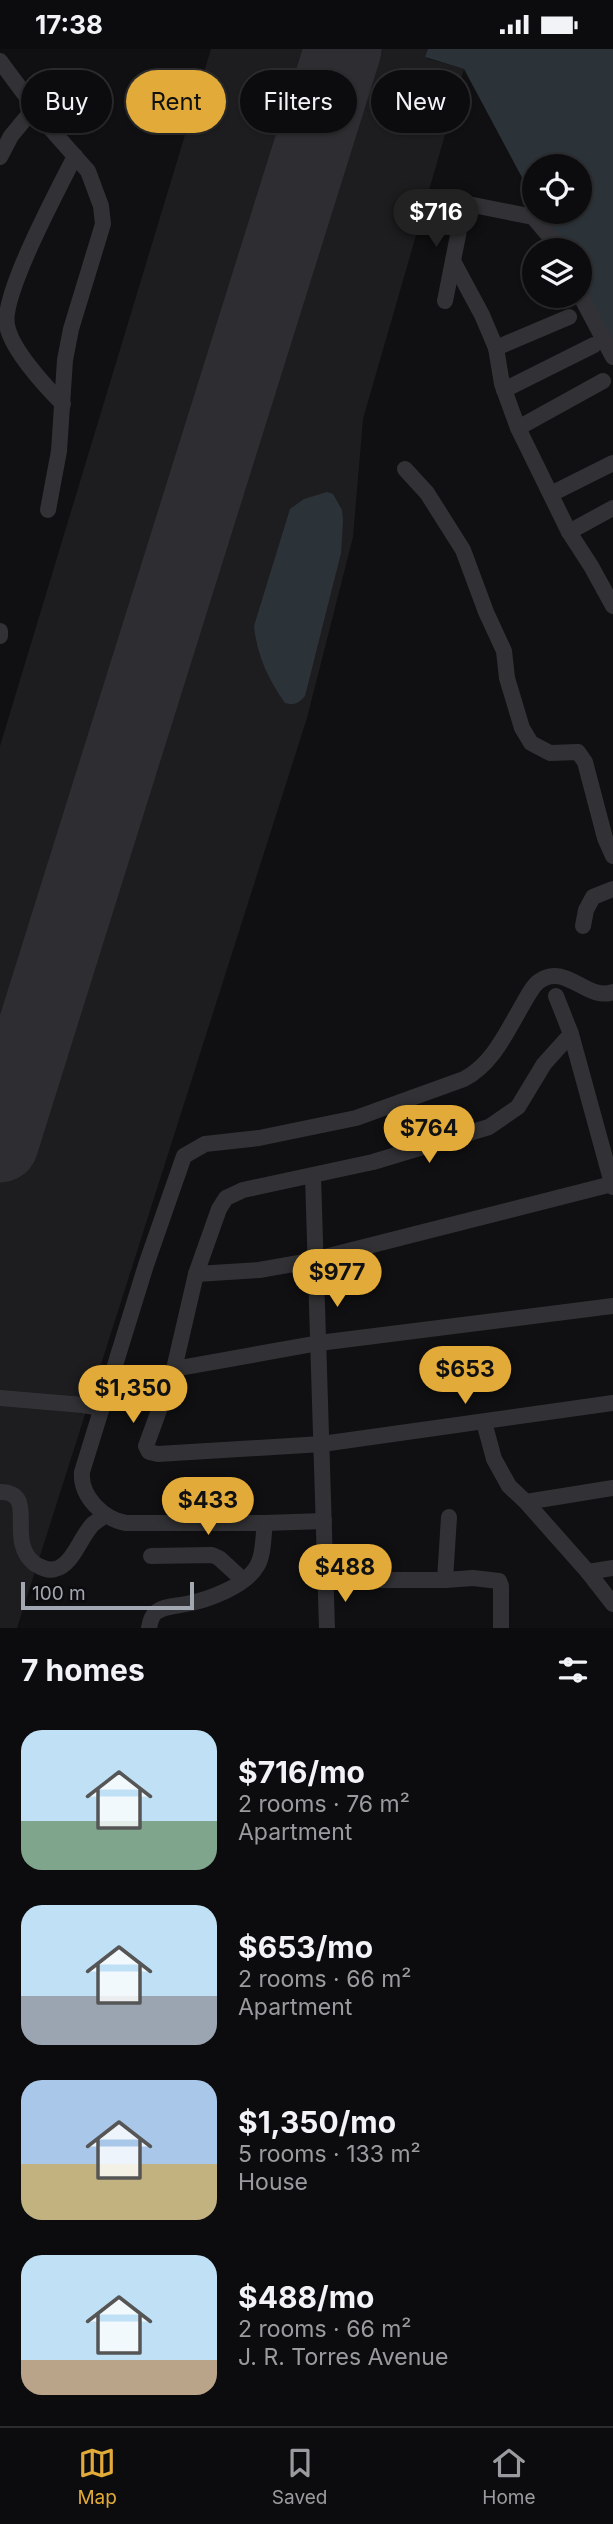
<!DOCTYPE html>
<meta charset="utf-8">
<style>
:root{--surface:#0c0c0e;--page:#151517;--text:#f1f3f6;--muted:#9a9b9e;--line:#2c2c2e;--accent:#e1aa39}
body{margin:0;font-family:Inter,sans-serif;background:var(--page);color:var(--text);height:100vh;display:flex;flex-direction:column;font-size:26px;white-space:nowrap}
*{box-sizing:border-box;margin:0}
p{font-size:23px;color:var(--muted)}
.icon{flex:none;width:38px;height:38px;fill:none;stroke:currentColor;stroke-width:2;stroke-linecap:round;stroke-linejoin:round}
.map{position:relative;height:1579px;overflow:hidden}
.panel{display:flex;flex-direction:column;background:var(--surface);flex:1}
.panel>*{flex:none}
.guide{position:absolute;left:21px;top:21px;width:572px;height:63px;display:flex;gap:14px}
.controls{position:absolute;left:522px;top:105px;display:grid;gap:14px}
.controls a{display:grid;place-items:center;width:70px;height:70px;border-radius:50%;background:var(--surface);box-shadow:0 2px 5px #0004,0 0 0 2px var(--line);font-size:35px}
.scale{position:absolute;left:21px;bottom:18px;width:173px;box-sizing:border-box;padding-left:7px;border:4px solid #a3a7b1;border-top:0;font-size:19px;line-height:24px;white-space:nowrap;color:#a3a7b1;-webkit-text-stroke:5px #0c0b0d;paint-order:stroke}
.price{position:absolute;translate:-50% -60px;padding:0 16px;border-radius:24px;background:var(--accent);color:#111;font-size:23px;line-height:46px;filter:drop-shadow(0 2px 4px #0008)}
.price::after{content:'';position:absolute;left:50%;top:42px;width:21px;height:16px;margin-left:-10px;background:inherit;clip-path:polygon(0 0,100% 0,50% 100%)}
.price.active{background:#222;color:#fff}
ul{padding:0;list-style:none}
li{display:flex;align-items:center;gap:21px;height:175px;padding:0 21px}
li span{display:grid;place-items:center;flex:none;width:196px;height:140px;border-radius:21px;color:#555}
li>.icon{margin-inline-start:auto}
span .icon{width:84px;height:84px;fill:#fffc;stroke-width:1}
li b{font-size:30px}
h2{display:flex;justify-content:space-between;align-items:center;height:84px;padding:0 21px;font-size:30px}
.chip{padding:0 24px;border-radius:32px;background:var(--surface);box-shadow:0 2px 5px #0004,0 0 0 2px var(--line);font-size:24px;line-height:63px}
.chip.active{background:var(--accent);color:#111}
.status{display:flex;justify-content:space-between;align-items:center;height:49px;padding:0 35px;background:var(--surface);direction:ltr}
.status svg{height:19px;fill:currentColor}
.dock{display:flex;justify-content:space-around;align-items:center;height:98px;border-top:2px solid var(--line);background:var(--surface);font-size:19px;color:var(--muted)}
.dock a{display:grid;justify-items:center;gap:4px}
.dock .active{color:var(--accent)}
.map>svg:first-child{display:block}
.built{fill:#1d1d1f}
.water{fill:#2b3339}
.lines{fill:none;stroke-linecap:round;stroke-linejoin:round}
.taxiway{stroke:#2e2e32;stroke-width:32}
.runway{stroke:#2e2e32;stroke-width:77}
.minor{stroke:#323236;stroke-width:16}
</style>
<div class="status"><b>17:38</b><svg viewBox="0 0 49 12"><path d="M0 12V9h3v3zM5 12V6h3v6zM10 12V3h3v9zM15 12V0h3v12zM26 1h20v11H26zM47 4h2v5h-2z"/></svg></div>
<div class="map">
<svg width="613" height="1579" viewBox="0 0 613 1579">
<rect width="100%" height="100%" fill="#101012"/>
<!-- built -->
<polygon class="built" points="211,0 428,0 426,9 464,20 363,370 353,488 307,669 17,1579 0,1579 0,697"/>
<!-- water -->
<g class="water">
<polygon points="428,0 613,0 613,301 579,237 579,201 560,201 540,163 579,163 579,117 534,117 534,151 464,20 425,8"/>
<path d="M327,443L333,445L342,461L343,472L341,504L305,647C299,654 294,657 285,654C268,630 257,606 254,577L290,460L304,450Z"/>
</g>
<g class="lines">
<!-- taxiway -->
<path class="taxiway" d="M221,358L236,361C243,367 244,373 242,381L215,409L210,368Z"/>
<!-- runway -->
<polyline class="runway" points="0,1095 343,0"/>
<!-- minor -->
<g class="minor">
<polyline points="0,12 49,78 88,122 101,157 103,175 71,280 65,311 59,402 48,461"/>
<polyline points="0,108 11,87 35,58"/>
<polyline points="448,151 533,168 551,189 557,201"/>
<polyline points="453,212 482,266 496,299 502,335 518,379 569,483 591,517 613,557"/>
<polyline points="579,244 613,308"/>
<polyline points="445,252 464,156"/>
<polyline points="496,299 569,268"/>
<polyline points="504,341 594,296"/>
<path d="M63,355C45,337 11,300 7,276C1,246 59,139 75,107"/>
<polyline points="518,379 603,332"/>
<polyline points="405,420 427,444 463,501 486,563 504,602 507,629 522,679 531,694 550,704 578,703 585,713 605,789 613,807"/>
<polyline points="551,445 613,414"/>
<polyline points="569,483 613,459"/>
<polyline points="0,582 0,587"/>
<polyline points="583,877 586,861 593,848 613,840"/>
<polyline points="556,947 571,985 613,1138"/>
<polyline points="571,985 544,1015 518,1058 489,1078 373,1113 243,1141 226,1149 219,1160 196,1225 174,1320 146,1397 149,1403 158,1405 322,1395 613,1354"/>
<polyline points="313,1127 327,1579"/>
<polyline points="196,1225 259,1221 305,1213 612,1135"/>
<polyline points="174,1320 319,1294 613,1257"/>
<polyline points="0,1349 83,1356 102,1359"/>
<polyline points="484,1373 494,1410 509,1437 526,1453 588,1523 613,1555"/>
<path d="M0,1443C40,1443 4,1492 35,1515C42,1519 48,1522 55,1520C73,1516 80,1488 93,1475C97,1472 101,1469 106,1466"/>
<polyline points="526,1453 613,1439"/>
<path d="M324,1472L265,1474H126C103,1470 80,1447 82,1423L146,1216L184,1107L205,1095L259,1089L356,1069L464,1030C493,1015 507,982 523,955C527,948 532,938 538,933C565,912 587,953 613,943"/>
<polyline points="151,1507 212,1506 219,1509 243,1531"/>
<polyline points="588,1523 613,1519"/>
<polyline points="326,1531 445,1531 449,1468"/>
<polyline points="445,1531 473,1529 499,1532 501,1537 501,1579"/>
<path d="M149,1579C150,1574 151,1568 155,1564C163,1557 176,1557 186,1555C208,1551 246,1537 257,1517C264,1506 263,1487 265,1474"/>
</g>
</g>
</svg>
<div class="controls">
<a><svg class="icon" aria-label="locate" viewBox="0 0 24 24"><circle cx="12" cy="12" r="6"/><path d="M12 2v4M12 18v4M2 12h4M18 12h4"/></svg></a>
<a><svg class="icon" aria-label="layers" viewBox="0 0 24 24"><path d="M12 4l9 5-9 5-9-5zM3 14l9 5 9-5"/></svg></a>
</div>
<div class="scale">100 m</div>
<b class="price active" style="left:436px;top:200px">$716</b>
<b class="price" style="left:429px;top:1116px">$764</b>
<b class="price" style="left:337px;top:1260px">$977</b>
<b class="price" style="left:465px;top:1357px">$653</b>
<b class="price" style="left:133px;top:1376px">$1,350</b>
<b class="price" style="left:208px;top:1488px">$433</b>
<b class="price" style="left:345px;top:1555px">$488</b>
<div class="guide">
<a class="chip">Buy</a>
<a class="chip active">Rent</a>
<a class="chip">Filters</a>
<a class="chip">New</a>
</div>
</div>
<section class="panel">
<h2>7 homes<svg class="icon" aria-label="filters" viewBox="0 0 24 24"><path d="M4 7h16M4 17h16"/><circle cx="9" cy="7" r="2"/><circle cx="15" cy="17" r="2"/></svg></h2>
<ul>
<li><span style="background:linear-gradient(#bfe0f5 65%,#7fa58c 0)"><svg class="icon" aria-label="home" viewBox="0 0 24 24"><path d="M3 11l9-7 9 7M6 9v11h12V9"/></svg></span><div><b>$716/mo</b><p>2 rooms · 76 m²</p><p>Apartment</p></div></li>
<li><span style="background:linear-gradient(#bfe0f5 65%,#9aa5b1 0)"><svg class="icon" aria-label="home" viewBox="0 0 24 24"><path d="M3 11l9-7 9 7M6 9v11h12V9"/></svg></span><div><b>$653/mo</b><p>2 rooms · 66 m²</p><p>Apartment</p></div></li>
<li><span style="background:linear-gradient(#a9c7e8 60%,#c2b280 0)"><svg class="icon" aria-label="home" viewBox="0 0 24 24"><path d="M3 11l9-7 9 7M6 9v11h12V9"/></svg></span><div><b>$1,350/mo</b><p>5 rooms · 133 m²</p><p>House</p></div></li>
<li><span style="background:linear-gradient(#bfe0f5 75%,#b9a48a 0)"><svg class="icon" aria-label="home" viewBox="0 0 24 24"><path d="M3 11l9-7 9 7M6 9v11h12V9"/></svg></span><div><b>$488/mo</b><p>2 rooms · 66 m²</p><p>J. R. Torres Avenue</p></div></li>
</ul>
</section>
<nav class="dock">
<a class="active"><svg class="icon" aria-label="map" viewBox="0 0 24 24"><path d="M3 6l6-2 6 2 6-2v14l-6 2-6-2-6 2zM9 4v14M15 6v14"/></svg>Map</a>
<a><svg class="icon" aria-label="saved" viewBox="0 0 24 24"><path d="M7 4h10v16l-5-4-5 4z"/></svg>Saved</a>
<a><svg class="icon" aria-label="home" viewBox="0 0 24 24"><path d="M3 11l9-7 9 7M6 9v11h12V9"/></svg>Home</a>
</nav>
